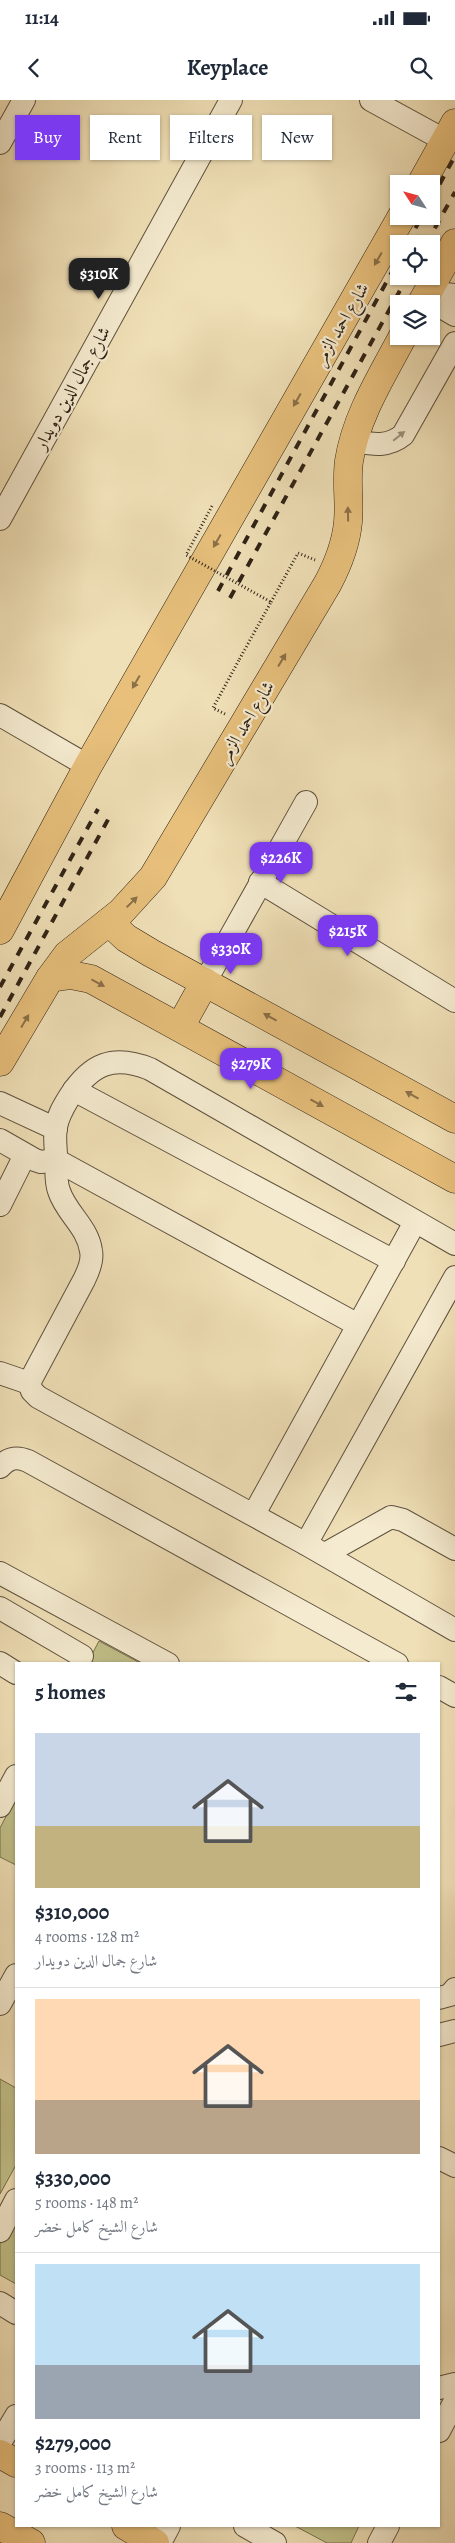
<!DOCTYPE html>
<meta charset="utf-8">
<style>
:root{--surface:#fff;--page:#f2f2f3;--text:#1f2937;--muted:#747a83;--line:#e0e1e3;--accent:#7c3aed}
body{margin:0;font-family:Alegreya,Amiri,serif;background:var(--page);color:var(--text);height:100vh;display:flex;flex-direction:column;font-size:19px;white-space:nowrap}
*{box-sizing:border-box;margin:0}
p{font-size:16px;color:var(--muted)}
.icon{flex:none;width:28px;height:28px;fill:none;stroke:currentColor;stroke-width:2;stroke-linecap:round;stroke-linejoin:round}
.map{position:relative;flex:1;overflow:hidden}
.sheet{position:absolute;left:15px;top:1562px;width:425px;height:865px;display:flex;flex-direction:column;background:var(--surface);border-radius:0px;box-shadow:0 1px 4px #0004}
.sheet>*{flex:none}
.banner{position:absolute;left:15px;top:15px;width:425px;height:45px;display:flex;gap:10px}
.needle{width:32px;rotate:306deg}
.buttons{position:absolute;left:390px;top:75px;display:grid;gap:10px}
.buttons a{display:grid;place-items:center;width:50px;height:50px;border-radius:0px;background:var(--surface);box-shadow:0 1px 4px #0004;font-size:25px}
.price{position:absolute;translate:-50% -42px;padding:0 11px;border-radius:10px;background:var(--accent);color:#fff;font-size:16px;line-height:32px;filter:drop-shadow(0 1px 2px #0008)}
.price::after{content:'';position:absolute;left:50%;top:30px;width:15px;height:11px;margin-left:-8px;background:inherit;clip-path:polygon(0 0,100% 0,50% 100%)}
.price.selected{background:#222;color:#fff}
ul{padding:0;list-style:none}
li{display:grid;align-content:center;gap:10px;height:265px;padding:0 20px}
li+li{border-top:1px solid var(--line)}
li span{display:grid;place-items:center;height:155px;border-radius:0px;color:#555}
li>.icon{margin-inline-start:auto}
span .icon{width:90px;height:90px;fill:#fffc;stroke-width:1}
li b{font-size:21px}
h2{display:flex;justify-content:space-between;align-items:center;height:60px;padding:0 20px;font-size:21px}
.pill{padding:0 18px;border-radius:0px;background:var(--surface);box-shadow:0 1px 4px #0004;font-size:18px;line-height:45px}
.pill.selected{background:var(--accent);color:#fff}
.status{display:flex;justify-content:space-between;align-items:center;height:35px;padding:0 25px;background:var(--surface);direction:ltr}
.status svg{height:14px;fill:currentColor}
header{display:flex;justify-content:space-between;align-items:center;height:65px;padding:0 20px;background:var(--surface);font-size:22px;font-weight:700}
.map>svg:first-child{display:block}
.green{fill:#c1c089;stroke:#78704f}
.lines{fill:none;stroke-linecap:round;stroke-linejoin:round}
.minor-casing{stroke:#5e513e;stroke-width:24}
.major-casing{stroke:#2e2115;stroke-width:29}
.path{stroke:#2e2115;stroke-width:3;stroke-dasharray:1 2.5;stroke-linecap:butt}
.minor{stroke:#f5ebd0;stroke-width:22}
.major{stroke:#e8c07c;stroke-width:28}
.rail{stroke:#2e2115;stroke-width:4;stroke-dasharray:9 9;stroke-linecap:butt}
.path-bridge{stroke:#2e2115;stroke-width:3;stroke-dasharray:1 2.5;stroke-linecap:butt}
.oneway{fill:#8b7048}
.oneway2{fill:#9b907c}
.labels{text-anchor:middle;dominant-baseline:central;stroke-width:4.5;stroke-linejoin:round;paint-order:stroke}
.street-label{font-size:18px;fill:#2e2115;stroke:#f5ebd0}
</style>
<div class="status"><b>11:14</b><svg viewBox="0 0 49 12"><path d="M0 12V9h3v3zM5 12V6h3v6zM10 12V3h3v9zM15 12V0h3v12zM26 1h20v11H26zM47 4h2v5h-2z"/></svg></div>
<header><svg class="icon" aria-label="back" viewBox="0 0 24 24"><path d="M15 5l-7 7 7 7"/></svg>Keyplace<svg class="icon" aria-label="search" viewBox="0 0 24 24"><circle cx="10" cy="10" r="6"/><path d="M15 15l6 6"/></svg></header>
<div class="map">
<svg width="455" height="2443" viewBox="0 0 455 2443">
<rect width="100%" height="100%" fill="#f0e0b7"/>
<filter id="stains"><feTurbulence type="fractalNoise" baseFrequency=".004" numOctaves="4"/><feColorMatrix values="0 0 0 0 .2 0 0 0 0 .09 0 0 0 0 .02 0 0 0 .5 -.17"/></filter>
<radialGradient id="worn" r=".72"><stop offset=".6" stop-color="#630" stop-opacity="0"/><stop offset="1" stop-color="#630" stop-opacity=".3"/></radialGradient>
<!-- green -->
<g class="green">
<polygon points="99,1541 142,1564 87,1564"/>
<polygon points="16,1697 16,1765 0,1757 0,1728"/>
<polygon points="0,1979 16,1988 16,2065 0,2094"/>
<polygon points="16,2112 16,2184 0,2175 0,2141"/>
<polygon points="295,2426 359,2426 351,2443 327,2443"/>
</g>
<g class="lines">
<!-- minor casing -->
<g class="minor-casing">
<g id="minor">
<polyline points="371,0 446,41"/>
<polyline points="0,43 24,0"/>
<polyline points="427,192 455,195"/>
<polyline points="424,197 455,215"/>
<path d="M353,341C371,344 387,348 403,335L455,243"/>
<polyline points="0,419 231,0"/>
<polyline points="0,615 88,666"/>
<polyline points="260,782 455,901"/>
<polyline points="205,882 306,702"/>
<polyline points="74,990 394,1161"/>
<polyline points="0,1003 56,1029"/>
<polyline points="0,1040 35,1060 41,1062 56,1060 358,1225"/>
<polyline points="0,1105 25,1055"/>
<path d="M455,1144L150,969C113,954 91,964 70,996C64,1006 58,1015 56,1027C54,1037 56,1048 56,1057C57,1068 55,1081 59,1091C66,1113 88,1127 91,1151C93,1160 88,1172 84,1180L29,1283L32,1291L38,1297L306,1444L455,1530"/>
<polyline points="0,1273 29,1283"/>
<path d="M0,1367C8,1358 16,1356 28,1361L397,1564"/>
<polyline points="254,1414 415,1122"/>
<polyline points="306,1444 455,1177"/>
<polyline points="325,1454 391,1417 403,1420 455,1449"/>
<polyline points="0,1473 168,1564"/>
<polyline points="0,1508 82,1556"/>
<polyline points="0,1563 16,1573"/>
<polyline points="439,1587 455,1596"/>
<polyline points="0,1706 16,1676"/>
<polyline points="439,1898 450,1895 455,1889"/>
<polyline points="0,1904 16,1875"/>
<polyline points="439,1935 455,1931"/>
<polyline points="439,2058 455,2066"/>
<polyline points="0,2131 16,2100"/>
<polyline points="0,2203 16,2213"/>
<polyline points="439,2288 455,2284"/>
<polyline points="439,2331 455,2301"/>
<polyline points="0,2343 16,2316"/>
<polyline points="245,2426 275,2443"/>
<polyline points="160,2443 169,2426"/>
<polyline points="379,2443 388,2426"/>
</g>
</g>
<!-- major casing -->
<g class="major-casing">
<g id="major">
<polyline points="421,84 455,23"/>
<polyline points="421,204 455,143"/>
<polyline points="109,822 126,838 151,853 455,1019"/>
<polyline points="0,830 88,666 402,116"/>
<polyline points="50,878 71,875 91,879 455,1079"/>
<polyline points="180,927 205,882"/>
<path d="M0,962L50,878L67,855L121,812L153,777L328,483C338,464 346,444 348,422C350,402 346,382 349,361C356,316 382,276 403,236"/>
<polyline points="0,2354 16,2363"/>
<polyline points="0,2426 31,2443"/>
<polyline points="126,2426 155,2443"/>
</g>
</g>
<!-- path -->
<g class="path">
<polyline points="271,502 298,453 315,460"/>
<polyline points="225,614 213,608 239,560"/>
</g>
<!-- minor -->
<use href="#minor" class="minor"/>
<!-- major -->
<use href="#major" class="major"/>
<!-- rail -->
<g class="rail">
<polyline points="431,100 455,56"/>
<polyline points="407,144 422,116"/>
<polyline points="426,144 455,92"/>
<polyline points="218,491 399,159"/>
<polyline points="230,498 408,176"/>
<polyline points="0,887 98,709"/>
<polyline points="0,917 110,716"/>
</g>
<!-- path-bridge -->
<polyline class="path-bridge" points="212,406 186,455 271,502 239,560"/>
</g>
<!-- one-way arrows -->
<defs><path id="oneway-solid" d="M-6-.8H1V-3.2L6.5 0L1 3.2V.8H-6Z" transform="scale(1.25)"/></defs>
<g class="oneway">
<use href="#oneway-solid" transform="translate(378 159) rotate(120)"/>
<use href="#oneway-solid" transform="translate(297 300) rotate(120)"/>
<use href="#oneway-solid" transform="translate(348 414) rotate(-91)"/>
<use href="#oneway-solid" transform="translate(217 441) rotate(120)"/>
<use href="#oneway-solid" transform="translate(282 560) rotate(-59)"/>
<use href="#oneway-solid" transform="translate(136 582) rotate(120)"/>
<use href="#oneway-solid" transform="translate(132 802) rotate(-45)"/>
<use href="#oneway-solid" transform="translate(98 883) rotate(28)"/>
<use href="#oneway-solid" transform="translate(270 917) rotate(-151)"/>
<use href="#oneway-solid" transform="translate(25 921) rotate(-59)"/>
<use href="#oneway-solid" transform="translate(412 995) rotate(-151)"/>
<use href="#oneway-solid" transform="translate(317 1003) rotate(29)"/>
</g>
<use class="oneway2" href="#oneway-solid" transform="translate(399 336) rotate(-39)"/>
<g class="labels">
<!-- street labels -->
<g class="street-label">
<text transform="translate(341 224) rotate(-60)">شارع احمد الزمر</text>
<text transform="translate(72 288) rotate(-61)">شارع جمال الدين دويدار</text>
<text transform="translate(246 622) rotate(-59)">شارع احمد الزمر</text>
</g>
</g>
<rect width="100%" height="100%" filter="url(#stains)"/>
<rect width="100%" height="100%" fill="url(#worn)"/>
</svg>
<div class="buttons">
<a><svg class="needle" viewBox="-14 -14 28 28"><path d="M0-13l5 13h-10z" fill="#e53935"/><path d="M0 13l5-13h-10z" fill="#747a83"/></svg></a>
<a><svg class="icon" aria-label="locate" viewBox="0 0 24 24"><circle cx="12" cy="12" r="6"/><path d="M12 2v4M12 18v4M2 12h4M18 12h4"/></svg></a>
<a><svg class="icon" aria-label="layers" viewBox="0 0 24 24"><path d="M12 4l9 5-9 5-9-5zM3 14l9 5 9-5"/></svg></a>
</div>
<b class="price selected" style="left:99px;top:200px">$310K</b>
<b class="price" style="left:281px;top:784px">$226K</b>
<b class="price" style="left:348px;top:857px">$215K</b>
<b class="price" style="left:231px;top:875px">$330K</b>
<b class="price" style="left:251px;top:990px">$279K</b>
<div class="banner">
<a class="pill selected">Buy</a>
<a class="pill">Rent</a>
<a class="pill">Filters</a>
<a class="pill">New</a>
</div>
<section class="sheet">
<h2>5 homes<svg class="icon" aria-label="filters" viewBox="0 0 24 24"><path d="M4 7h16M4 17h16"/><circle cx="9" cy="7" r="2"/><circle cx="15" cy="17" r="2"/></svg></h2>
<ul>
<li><span style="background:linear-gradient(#c9d6e8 60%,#c2b280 0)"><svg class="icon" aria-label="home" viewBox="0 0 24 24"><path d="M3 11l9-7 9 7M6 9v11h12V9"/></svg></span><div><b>$310,000</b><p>4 rooms · 128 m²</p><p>شارع جمال الدين دويدار</p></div></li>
<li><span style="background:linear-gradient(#ffd9b3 65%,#b9a48a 0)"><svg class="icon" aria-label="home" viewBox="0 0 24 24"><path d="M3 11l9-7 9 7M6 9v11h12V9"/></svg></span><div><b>$330,000</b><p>5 rooms · 148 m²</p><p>شارع الشيخ كامل خضر</p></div></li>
<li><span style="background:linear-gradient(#bfe0f5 65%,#9aa5b1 0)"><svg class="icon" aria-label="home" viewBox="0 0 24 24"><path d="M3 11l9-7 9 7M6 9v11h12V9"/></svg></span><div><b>$279,000</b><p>3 rooms · 113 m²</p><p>شارع الشيخ كامل خضر</p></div></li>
</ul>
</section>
</div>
